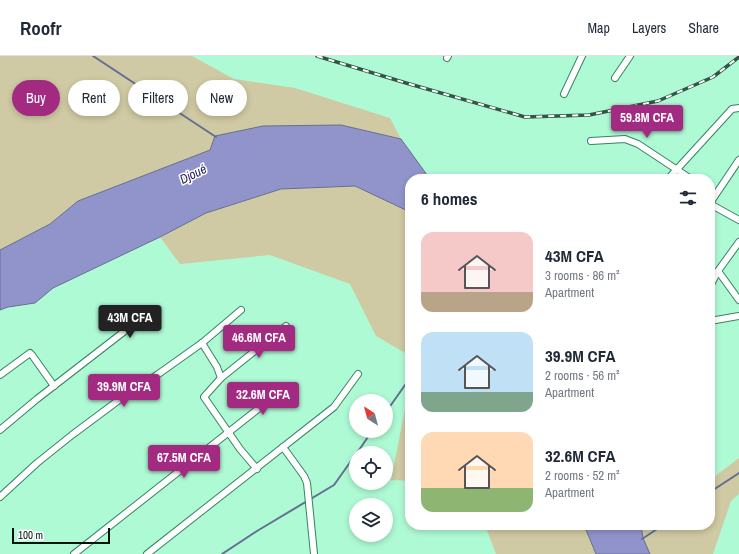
<!DOCTYPE html>
<meta charset="utf-8">
<style>
:root{--surface:#fff;--page:#f2f2f3;--text:#1f2937;--muted:#747a83;--line:#e0e1e3;--accent:#a32a81}
body{margin:0;font-family:"Archivo Narrow",sans-serif;background:var(--page);color:var(--text);height:100vh;display:flex;flex-direction:column;font-size:15px;white-space:nowrap}
*{box-sizing:border-box;margin:0}
p{font-size:13px;color:var(--muted)}
.icon{flex:none;width:22px;height:22px;fill:none;stroke:currentColor;stroke-width:2;stroke-linecap:round;stroke-linejoin:round}
.map{position:relative;flex:1;overflow:hidden}
.sheet{position:absolute;left:405px;top:118px;width:310px;height:356px;display:flex;flex-direction:column;background:var(--surface);border-radius:16px;box-shadow:0 2px 6px #0003}
.sheet>*{flex:none}
.banner{position:absolute;left:12px;top:24px;width:333px;height:36px;display:flex;gap:8px}
.needle{width:26px;rotate:324deg}
.buttons{position:absolute;left:349px;top:338px;display:grid;gap:8px}
.buttons a{display:grid;place-items:center;width:44px;height:44px;border-radius:50%;background:var(--surface);box-shadow:0 2px 6px #0003;font-size:20px}
.scale{position:absolute;left:12px;bottom:10px;width:98px;box-sizing:border-box;padding-left:4px;border:2px solid #00140a;border-top:0;font-size:11px;line-height:14px;white-space:nowrap;color:#00140a;-webkit-text-stroke:3px #fff;paint-order:stroke}
.price{position:absolute;translate:-50% -34px;padding:0 9px;border-radius:4px;background:var(--accent);color:#fff;font-size:13px;line-height:26px;filter:drop-shadow(0 1px 2px #0008)}
.price::after{content:'';position:absolute;left:50%;top:24px;width:12px;height:9px;margin-left:-6px;background:inherit;clip-path:polygon(0 0,100% 0,50% 100%)}
.price.on{background:#222;color:#fff}
ul{padding:0;list-style:none}
li{display:flex;align-items:center;gap:12px;height:100px;padding:0 16px}
li span{display:grid;place-items:center;flex:none;width:112px;height:80px;border-radius:12px;color:#555}
li>.icon{margin-inline-start:auto}
span .icon{width:48px;height:48px;fill:#fffc;stroke-width:1}
li b{font-size:17px}
h2{display:flex;justify-content:space-between;align-items:center;height:48px;padding:0 16px;font-size:17px}
.tag{padding:0 14px;border-radius:18px;background:var(--surface);box-shadow:0 2px 6px #0003;font-size:14px;line-height:36px}
.tag.on{background:var(--accent);color:#fff}
header{display:flex;align-items:center;gap:24px;box-sizing:border-box;height:56px;padding:0 20px;background:var(--surface);border-bottom:1px solid var(--line)}
header strong{font-size:19px}
nav{display:flex;gap:22px;margin-inline-start:auto;font-size:14px}
.map>svg:first-child{display:block}
.green{fill:#cfcaa3}
.water{fill:#9194cb;stroke:#666e91}
.lines{fill:none;stroke-linecap:round;stroke-linejoin:round}
.stream{stroke:#666e91;stroke-width:2}
.street-casing{stroke:#388361;stroke-width:8}
.street{stroke:#fff;stroke-width:6}
.rail-casing{stroke:#325644;stroke-width:3.5}
.rail{stroke:#fff;stroke-width:2;stroke-dasharray:6;stroke-linecap:butt}
.labels{text-anchor:middle;dominant-baseline:central;stroke-width:3;stroke-linejoin:round;paint-order:stroke}
.water-label{font-size:13px;font-style:italic;fill:#282263;stroke:#fff}
</style>
<header>
<strong>Roofr</strong>
<nav><a>Map</a><a>Layers</a><a>Share</a></nav>
</header>
<div class="map">
<svg width="739" height="498" viewBox="0 0 739 498">
<rect width="100%" height="100%" fill="#aefad4"/>
<!-- green -->
<g class="green">
<polygon points="0,0 192,0 234,23 295,32 390,62 401,83 341,69 263,70 210,94 78,145 50,168 0,194"/>
<polygon points="355,130 410,156 410,425 391,424 405,353 405,297 376,280 350,228 270,199 180,208 160,181 206,157 281,133"/>
<polygon points="739,402 739,438 731,445 713,498 650,498 643,482 641,469 710,469 710,424"/>
<polygon points="485,469 584,469 596,498 496,498"/>
</g>
<!-- water -->
<g class="water">
<polygon points="341,69 401,83 430,123 410,123 410,156 355,130 281,133 206,157 160,181 53,232 35,247 8,251 0,254 0,194 50,168 78,145 210,94 215,80 263,70"/>
<polygon points="584,469 641,469 643,482 650,498 596,498"/>
</g>
<g class="lines">
<!-- stream -->
<g class="stream">
<polyline points="93,0 216,81"/>
<polyline points="386,356 410,322"/>
<polyline points="357,397 372,375"/>
<polyline points="710,436 739,417"/>
<polyline points="642,483 663,469"/>
<polyline points="222,498 257,475 334,429 356,398"/>
</g>
<!-- street casing -->
<g class="street-casing">
<g id="street">
<polyline points="447,2 448,0"/>
<polyline points="615,22 630,0"/>
<polyline points="564,38 582,0"/>
<polyline points="591,85 625,83 638,88 691,123"/>
<polyline points="668,123 732,53 739,52"/>
<polyline points="710,147 739,104"/>
<polyline points="710,148 739,164"/>
<polyline points="718,215 739,244"/>
<polyline points="710,230 718,215 739,186"/>
<polyline points="710,265 739,260"/>
<polyline points="202,287 217,311 221,322 204,341 240,393 257,413"/>
<polyline points="0,319 30,297 32,299 54,330"/>
<polyline points="221,322 286,270"/>
<polyline points="0,374 37,343 139,264"/>
<polyline points="283,391 304,420 307,427 314,498"/>
<polyline points="0,441 37,407 72,379 127,338 157,319 202,287 241,254"/>
<polyline points="74,498 286,331"/>
<polyline points="147,498 334,351 358,318"/>
</g>
</g>
<!-- street -->
<use href="#street" class="street"/>
<!-- rail casing -->
<g class="rail-casing">
<polyline id="rail" points="317,0 406,27 525,61 589,59 658,45 713,21 739,1"/>
</g>
<!-- rail -->
<use href="#rail" class="rail"/>
</g>
<g class="labels">
<!-- water labels -->
<g class="water-label">
<text transform="translate(193 118) rotate(-26)">Djoué</text>
</g>
</g>
</svg>
<div class="buttons">
<a><svg class="needle" viewBox="-14 -14 28 28"><path d="M0-13l5 13h-10z" fill="#e53935"/><path d="M0 13l5-13h-10z" fill="#747a83"/></svg></a>
<a><svg class="icon" aria-label="locate" viewBox="0 0 24 24"><circle cx="12" cy="12" r="6"/><path d="M12 2v4M12 18v4M2 12h4M18 12h4"/></svg></a>
<a><svg class="icon" aria-label="layers" viewBox="0 0 24 24"><path d="M12 4l9 5-9 5-9-5zM3 14l9 5 9-5"/></svg></a>
</div>
<div class="scale">100 m</div>
<b class="price" style="left:647px;top:83px">59.8M CFA</b>
<b class="price on" style="left:130px;top:283px">43M CFA</b>
<b class="price" style="left:259px;top:303px">46.6M CFA</b>
<b class="price" style="left:124px;top:352px">39.9M CFA</b>
<b class="price" style="left:263px;top:360px">32.6M CFA</b>
<b class="price" style="left:184px;top:423px">67.5M CFA</b>
<div class="banner">
<a class="tag on">Buy</a>
<a class="tag">Rent</a>
<a class="tag">Filters</a>
<a class="tag">New</a>
</div>
<section class="sheet">
<h2>6 homes<svg class="icon" aria-label="filters" viewBox="0 0 24 24"><path d="M4 7h16M4 17h16"/><circle cx="9" cy="7" r="2"/><circle cx="15" cy="17" r="2"/></svg></h2>
<ul>
<li><span style="background:linear-gradient(#f6c9c9 75%,#b9a48a 0)"><svg class="icon" aria-label="home" viewBox="0 0 24 24"><path d="M3 11l9-7 9 7M6 9v11h12V9"/></svg></span><div><b>43M CFA</b><p>3 rooms · 86 m²</p><p>Apartment</p></div></li>
<li><span style="background:linear-gradient(#bfe0f5 75%,#7fa58c 0)"><svg class="icon" aria-label="home" viewBox="0 0 24 24"><path d="M3 11l9-7 9 7M6 9v11h12V9"/></svg></span><div><b>39.9M CFA</b><p>2 rooms · 56 m²</p><p>Apartment</p></div></li>
<li><span style="background:linear-gradient(#ffd9b3 70%,#8fb573 0)"><svg class="icon" aria-label="home" viewBox="0 0 24 24"><path d="M3 11l9-7 9 7M6 9v11h12V9"/></svg></span><div><b>32.6M CFA</b><p>2 rooms · 52 m²</p><p>Apartment</p></div></li>
</ul>
</section>
</div>
